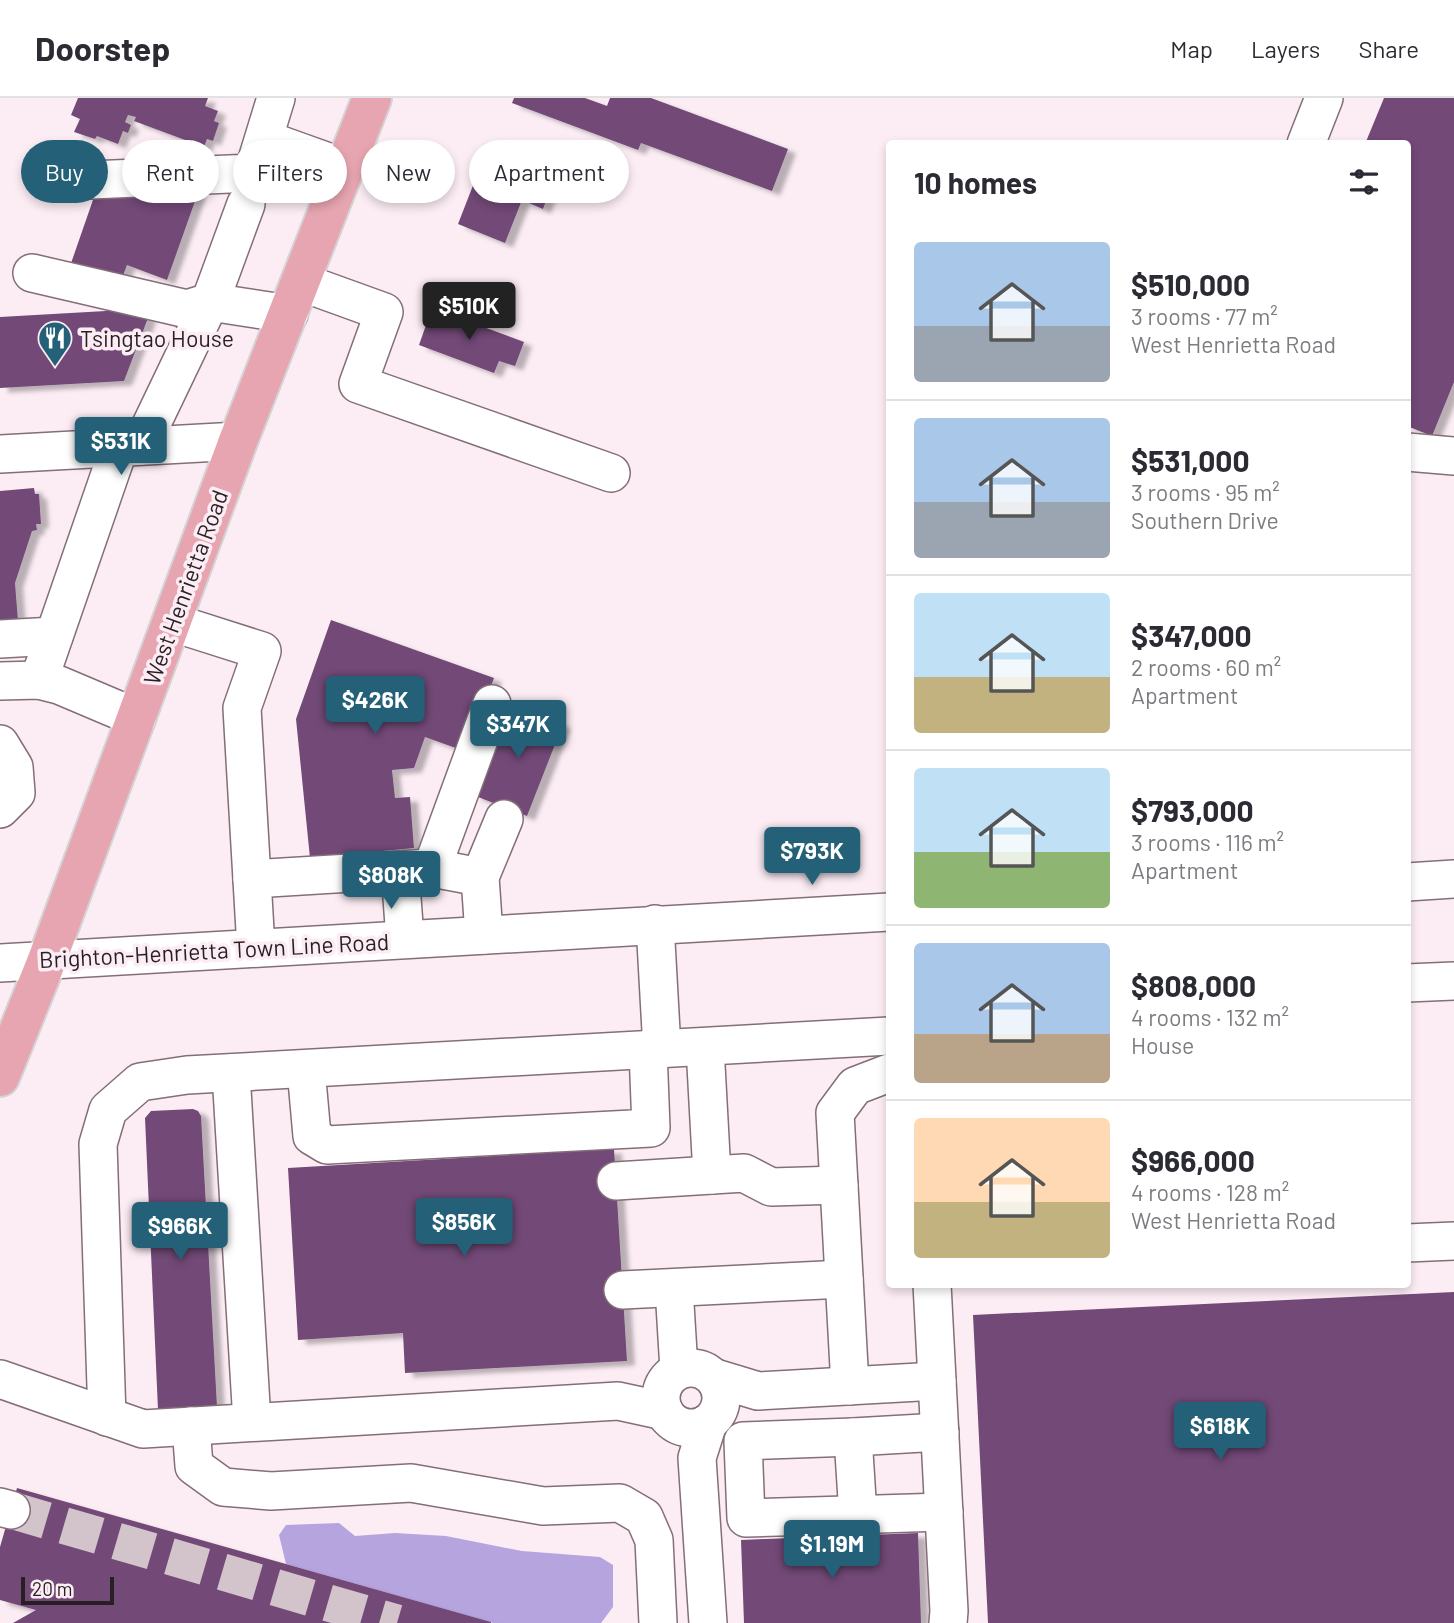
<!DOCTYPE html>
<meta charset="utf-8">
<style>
:root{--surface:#fff;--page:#f2f2f3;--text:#2b2b33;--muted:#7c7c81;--line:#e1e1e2;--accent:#246178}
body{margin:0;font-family:Barlow,sans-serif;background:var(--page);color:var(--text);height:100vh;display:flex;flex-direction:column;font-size:26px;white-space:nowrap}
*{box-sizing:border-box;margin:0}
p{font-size:23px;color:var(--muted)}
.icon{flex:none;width:38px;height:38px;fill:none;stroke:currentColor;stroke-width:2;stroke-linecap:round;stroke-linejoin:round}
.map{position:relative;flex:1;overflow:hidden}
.details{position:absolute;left:886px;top:42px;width:525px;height:1148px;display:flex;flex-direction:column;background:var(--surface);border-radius:7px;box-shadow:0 4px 10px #0003}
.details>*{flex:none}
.guide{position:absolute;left:21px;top:42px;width:665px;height:63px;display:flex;gap:14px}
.scale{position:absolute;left:21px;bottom:18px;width:93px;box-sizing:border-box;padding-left:7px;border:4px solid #281f23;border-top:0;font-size:19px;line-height:24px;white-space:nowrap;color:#281f23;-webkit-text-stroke:5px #fcedf4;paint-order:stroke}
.price{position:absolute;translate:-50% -60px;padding:0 16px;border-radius:7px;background:var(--accent);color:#fff;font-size:23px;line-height:46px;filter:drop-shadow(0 2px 4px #0008)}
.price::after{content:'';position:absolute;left:50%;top:42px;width:21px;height:16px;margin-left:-10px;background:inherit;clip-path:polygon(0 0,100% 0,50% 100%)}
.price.on{background:#222;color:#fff}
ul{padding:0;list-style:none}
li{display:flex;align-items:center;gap:21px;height:175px;padding:0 28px}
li+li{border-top:2px solid var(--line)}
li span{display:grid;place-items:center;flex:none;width:196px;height:140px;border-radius:7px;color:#555}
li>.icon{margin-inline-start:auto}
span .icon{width:84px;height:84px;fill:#fffc;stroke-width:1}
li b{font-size:30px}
h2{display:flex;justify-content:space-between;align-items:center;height:84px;padding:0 28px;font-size:30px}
.pill{padding:0 24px;border-radius:32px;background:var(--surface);box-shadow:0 4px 10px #0003;font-size:24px;line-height:63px}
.pill.on{background:var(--accent);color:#fff}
header{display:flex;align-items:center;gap:42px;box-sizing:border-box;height:98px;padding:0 35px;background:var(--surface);border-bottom:2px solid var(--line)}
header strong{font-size:33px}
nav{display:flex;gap:38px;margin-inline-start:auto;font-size:24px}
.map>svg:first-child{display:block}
.water{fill:#b6a4df}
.building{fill:#724a77;filter:url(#shadow)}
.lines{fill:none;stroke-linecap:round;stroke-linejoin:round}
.minor-tunnel{stroke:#d2c4ca;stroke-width:37;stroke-dasharray:37 18;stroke-linecap:butt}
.minor-casing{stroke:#836e79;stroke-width:40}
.major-casing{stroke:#d4d2d3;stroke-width:42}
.minor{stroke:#fff;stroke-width:37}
.major{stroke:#e6a5b1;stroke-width:38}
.labels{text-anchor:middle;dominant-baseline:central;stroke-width:7;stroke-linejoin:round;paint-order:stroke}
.poi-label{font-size:23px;fill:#281f23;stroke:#fcedf4;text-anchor:start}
.street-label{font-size:23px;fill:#281f23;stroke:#fcedf4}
</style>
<header>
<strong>Doorstep</strong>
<nav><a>Map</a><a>Layers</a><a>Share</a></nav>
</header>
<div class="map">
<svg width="1454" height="1525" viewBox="0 0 1454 1525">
<defs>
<filter id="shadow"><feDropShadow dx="8" dy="4.5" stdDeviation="2" flood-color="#0004"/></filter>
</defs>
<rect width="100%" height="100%" fill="#fcedf4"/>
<!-- water -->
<polygon class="water" points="339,1425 355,1438 395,1435 446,1438 522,1453 600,1459 613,1467 613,1509 601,1525 494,1525 286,1466 279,1437 286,1427"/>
<!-- building -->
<g class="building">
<polygon points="78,0 208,0 205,8 218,13 214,23 219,25 213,43 207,41 204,49 134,23 136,19 128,17 125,24 131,27 128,35 123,33 118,46 97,38 95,41 74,34 80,21 71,17"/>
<polygon points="514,0 585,0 607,8 610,0 651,0 788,51 772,93 641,45 638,52 512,5"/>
<polygon points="1384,0 1454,0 1454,284 1432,338 1407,328 1407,46 1365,46"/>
<polygon points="486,54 554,81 543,111 522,102 505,145 458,126"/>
<polygon points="199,92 167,182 127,167 119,188 69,171 94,99"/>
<polygon points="432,210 524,244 515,268 499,263 494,275 419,247"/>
<polygon points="141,211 148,220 124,283 0,290 0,219"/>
<polygon points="34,390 35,396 39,396 41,426 36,426 37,432 32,433 15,485 18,523 0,525 0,393"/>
<polygon points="331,522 494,580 467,654 425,639 414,670 392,672 395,700 410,699 414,750 310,760 296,621"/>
<polygon points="508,606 563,626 527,718 473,697"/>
<polygon points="193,1011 198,1013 201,1018 217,1309 160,1315 158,1312 145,1020 151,1013"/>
<polygon points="614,1051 627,1263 405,1275 403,1235 298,1242 288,1070"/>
<polygon points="1454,1194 1454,1525 988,1525 973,1217"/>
<polygon points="17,1390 491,1524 491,1525 13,1525 36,1512 0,1502 0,1449"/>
<polygon points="918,1435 921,1525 744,1525 741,1442"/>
</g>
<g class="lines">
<!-- minor-tunnel -->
<polyline class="minor-tunnel" points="11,1412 397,1525"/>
<!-- minor casing -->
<g class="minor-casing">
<g id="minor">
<polyline points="264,41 345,70"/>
<polyline points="1306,46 1324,0"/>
<polyline points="67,83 253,75 276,0"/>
<polyline points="32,175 187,211 210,204 289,216"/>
<polyline points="301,184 384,214 358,286 611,375"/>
<polyline points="141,348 210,204 246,106"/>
<polyline points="1407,354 1454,358"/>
<polyline points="0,356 238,343"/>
<polyline points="171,524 262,553 242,610 256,850"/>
<polyline points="0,541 54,538"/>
<polyline points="39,582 119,350"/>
<polyline points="0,583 39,582 59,587 137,620"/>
<polyline points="0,646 14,669 16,695 0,711"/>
<polyline points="432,770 492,606"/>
<polyline points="400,772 405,841"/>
<polyline points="252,781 432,770 480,779"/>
<polyline points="1407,784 1454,781"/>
<polyline points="655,826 662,951"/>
<polyline points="484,837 480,779 504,721"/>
<polyline points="0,865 889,814"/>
<polyline points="1407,885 1454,883"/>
<polyline points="705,949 712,1077"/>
<polyline points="306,971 312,1038 327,1047 651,1030 648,952"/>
<polyline points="231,975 252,1324"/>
<polyline points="616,1083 744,1075 771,1089 839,1087"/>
<polyline points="1407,1145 1454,1143"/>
<polyline points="932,1186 949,1513 948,1525"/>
<polyline points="674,1190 679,1272"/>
<polyline points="623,1192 844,1181"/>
<circle cx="691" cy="1300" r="30"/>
<polyline points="715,1280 758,1293 937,1283"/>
<polyline points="0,1281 143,1331 618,1303 664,1313"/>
<polyline points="850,1288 835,1015 855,988 889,975"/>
<polyline points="107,1319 98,1046 108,1012 140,984 187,977 889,938"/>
<polyline points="708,1325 697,1360 708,1525"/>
<polyline points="191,1328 194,1368 223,1389 271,1393 411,1385 543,1408 620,1405 644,1419 654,1442 658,1525"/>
<polyline points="853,1339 743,1343 746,1420 944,1414"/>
<polyline points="0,1409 11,1412"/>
<polyline points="858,1417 853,1339 940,1334"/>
</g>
</g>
<!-- major casing -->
<g class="major-casing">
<polyline id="major" points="0,979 47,862 238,343 372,0"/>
</g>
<!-- minor -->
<use href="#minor" class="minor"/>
<!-- major -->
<use href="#major" class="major"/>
</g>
<!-- icons -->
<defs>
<g id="restaurant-pin" transform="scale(1.75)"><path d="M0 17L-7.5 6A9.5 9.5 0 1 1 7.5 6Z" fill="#246178" stroke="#fcedf4"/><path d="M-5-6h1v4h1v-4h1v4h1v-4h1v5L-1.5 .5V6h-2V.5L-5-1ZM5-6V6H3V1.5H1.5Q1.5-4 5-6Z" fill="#fff"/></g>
</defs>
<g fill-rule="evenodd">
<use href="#restaurant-pin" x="55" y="240"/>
</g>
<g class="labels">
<!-- poi labels -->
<g class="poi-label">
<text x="80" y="240">Tsingtao House</text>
</g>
<!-- street labels -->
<g class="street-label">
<text transform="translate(185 489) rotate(-70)">West Henrietta Road</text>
<text transform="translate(214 852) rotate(-3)">Brighton-Henrietta Town Line Road</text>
</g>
</g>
</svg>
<div class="scale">20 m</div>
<b class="price on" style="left:469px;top:244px">$510K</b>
<b class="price" style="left:121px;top:379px">$531K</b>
<b class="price" style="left:375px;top:638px">$426K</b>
<b class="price" style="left:518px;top:662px">$347K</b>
<b class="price" style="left:812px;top:789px">$793K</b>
<b class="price" style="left:391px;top:813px">$808K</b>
<b class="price" style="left:464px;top:1160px">$856K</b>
<b class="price" style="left:180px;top:1164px">$966K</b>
<b class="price" style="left:1220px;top:1364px">$618K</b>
<b class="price" style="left:832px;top:1482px">$1.19M</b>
<div class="guide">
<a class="pill on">Buy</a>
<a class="pill">Rent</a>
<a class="pill">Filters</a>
<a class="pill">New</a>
<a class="pill">Apartment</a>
</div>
<section class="details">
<h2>10 homes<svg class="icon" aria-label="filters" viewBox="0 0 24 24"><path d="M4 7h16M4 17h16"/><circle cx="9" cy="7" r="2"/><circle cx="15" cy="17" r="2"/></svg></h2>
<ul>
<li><span style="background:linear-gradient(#a9c7e8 60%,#9aa5b1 0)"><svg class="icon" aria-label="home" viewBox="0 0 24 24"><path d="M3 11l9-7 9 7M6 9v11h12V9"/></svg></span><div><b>$510,000</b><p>3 rooms · 77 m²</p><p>West Henrietta Road</p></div></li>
<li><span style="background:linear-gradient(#a9c7e8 60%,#9aa5b1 0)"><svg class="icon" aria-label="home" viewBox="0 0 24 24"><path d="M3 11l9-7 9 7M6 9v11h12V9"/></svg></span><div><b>$531,000</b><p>3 rooms · 95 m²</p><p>Southern Drive</p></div></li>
<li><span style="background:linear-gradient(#bfe0f5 60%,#c2b280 0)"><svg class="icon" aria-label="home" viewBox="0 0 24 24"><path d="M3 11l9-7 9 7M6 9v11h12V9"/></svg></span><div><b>$347,000</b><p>2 rooms · 60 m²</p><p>Apartment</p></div></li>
<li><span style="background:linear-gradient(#bfe0f5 60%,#8fb573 0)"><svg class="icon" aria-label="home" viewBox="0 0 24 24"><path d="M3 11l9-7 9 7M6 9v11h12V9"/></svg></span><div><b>$793,000</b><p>3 rooms · 116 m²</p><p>Apartment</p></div></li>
<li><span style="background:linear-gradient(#a9c7e8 65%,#b9a48a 0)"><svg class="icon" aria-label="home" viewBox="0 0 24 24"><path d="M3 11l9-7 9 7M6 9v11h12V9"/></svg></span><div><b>$808,000</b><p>4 rooms · 132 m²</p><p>House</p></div></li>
<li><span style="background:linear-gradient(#ffd9b3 60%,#c2b280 0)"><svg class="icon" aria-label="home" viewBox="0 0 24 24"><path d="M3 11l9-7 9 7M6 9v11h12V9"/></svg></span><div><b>$966,000</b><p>4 rooms · 128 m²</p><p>West Henrietta Road</p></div></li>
</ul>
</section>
</div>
